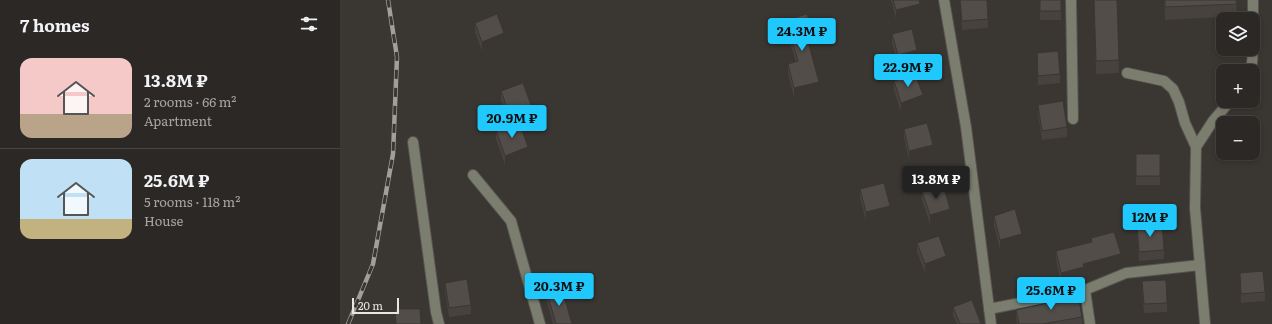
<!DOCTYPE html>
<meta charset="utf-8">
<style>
:root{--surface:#2c2826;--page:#383432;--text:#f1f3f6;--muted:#a6a6a7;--line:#484443;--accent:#1fc9fd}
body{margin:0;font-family:Literata,serif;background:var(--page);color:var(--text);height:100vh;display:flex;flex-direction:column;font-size:15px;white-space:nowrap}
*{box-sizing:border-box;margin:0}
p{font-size:13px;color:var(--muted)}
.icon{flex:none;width:22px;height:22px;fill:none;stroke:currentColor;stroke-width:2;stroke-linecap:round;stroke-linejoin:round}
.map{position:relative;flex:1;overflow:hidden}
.side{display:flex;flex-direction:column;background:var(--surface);width:340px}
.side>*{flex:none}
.controls{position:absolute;left:876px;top:12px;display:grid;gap:8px}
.controls a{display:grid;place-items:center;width:44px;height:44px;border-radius:8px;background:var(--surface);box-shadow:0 2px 6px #0003,0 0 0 1px var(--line);font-size:20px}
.scale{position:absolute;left:12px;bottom:10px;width:47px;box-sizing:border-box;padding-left:4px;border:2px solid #e8e5e3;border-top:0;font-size:11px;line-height:14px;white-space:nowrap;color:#e8e5e3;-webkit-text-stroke:3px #3a3632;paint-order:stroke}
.price{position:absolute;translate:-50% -34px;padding:0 9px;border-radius:4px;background:var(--accent);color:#111;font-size:13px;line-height:26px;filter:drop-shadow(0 1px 2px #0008)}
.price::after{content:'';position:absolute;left:50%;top:24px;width:12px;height:9px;margin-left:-6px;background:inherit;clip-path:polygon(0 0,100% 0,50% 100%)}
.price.current{background:#222;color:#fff}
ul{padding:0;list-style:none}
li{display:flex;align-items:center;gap:12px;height:100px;padding:0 20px}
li+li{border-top:1px solid var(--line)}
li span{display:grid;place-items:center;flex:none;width:112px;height:80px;border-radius:12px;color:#555}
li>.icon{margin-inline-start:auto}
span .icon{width:48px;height:48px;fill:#fffc;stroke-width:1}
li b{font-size:17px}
h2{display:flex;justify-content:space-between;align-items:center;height:48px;padding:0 20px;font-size:17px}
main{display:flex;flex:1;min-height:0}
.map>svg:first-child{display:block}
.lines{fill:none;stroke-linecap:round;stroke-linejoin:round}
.minor-casing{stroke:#56524e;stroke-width:12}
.minor{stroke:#7b7e6f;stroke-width:10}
.rail-casing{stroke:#a29e9c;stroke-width:4.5}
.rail{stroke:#3a3632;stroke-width:3;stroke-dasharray:9;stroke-linecap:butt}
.wall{fill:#47423f}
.shaded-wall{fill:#393633}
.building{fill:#524d49;stroke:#393633}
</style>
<main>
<section class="side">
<h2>7 homes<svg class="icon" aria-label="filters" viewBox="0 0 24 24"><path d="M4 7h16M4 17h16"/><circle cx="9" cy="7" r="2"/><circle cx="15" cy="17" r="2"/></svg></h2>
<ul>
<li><span style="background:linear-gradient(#f6c9c9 70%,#b9a48a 0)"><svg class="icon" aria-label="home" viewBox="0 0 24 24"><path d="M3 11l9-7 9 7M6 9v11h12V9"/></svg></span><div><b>13.8M ₽</b><p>2 rooms · 66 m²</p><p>Apartment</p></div></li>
<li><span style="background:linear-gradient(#bfe0f5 75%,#c2b280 0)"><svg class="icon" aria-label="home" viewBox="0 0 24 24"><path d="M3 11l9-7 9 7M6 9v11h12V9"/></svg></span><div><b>25.6M ₽</b><p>5 rooms · 118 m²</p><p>House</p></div></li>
</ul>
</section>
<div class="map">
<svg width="932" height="324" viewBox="0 0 932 324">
<rect width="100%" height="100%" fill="#3a3632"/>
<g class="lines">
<!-- minor casing -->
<g class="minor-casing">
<g id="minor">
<polyline points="604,0 626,127 651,324"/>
<polyline points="731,0 733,119"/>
<polyline points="913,0 913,40"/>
<polyline points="909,71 912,63 913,49"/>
<polyline points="787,73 824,81 833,89 839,102 845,123 856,147"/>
<polyline points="73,142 96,312 99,324"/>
<polyline points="133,175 171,221 200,324"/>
<polyline points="745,290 750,324"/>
<polyline points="649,309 745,290 786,273 860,265"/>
<polyline points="865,324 855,208 856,147 873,121 890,101"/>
</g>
</g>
<!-- minor -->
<use href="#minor" class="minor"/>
<!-- rail casing -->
<g class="rail-casing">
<polyline id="rail" points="8,324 33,264 53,154 57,57 48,0"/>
</g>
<!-- rail -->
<use href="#rail" class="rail"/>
</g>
<!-- wall -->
<g class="wall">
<polygon points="551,0 579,0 580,13 556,19"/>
<polygon points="620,0 648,19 648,28 622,30"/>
<rect x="700" y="0" width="21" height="20"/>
<polygon points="754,0 777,0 779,73 756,74"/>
<polygon points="824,0 896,0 897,16 825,20"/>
<polygon points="446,20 474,45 469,46 479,91 454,97 448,73 448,64 456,62 446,29"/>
<polygon points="135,23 164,42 142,51 135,32"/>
<polygon points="552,34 577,59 558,64 552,43"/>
<polygon points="697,53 720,74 720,83 698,85"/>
<polygon points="554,81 583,104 561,112 554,90"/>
<polygon points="161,91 191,114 169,122 161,100"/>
<polygon points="698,105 727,127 727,137 702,140 698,114"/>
<polygon points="564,129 593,154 569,160 564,138"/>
<polygon points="156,130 188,156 165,165 156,139"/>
<rect x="796" y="154" width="24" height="31"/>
<polygon points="520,189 550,215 526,221 520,198"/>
<polygon points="582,191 610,218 590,224 582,200"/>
<polygon points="654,216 682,243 660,249 654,225"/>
<polygon points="797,225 824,250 824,259 799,261 797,234"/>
<polygon points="751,238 781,263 744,273 744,276 721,282 716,260 716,251 751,242"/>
<polygon points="577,243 606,265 585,273 577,252"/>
<polygon points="900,273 925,292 925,301 901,303"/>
<polygon points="802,281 827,303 827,312 804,313 802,290"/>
<polygon points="105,283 131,305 131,314 109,317 105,292"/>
<polygon points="207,293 232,324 213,324 207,302"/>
<polygon points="716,298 742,317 742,324 677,324 676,319 676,310 716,301"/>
<polygon points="613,307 641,324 617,324 613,316"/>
</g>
<!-- shaded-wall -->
<g class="shaded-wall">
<polygon points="580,4 580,13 556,19 556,10"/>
<polygon points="164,33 164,42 142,51 142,42"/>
<polygon points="474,36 474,45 467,47 467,38"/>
<polygon points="577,50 577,59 558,64 558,55"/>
<polygon points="479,82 479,91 454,97 454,88"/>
<polygon points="583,95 583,104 561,112 561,103"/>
<polygon points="191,105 191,114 169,122 169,113"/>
<polygon points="593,145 593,154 569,160 569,151"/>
<polygon points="188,147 188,156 165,165 165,156"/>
<polygon points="550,206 550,215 526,221 526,212"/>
<polygon points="610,209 610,218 590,224 590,215"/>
<polygon points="682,234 682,243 660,249 660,240"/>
<polygon points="781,254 781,263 744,273 744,276 721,282 721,273 743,264"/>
<polygon points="606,256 606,265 585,273 585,264"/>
</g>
<!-- building -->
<g class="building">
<polygon points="553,0 579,0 580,4 556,10"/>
<polygon points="620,0 647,0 648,19 622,21"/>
<rect x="700" y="0" width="21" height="11"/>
<polygon points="754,0 777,0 779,60 756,61"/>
<polygon points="825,0 896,0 897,4 825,7"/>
<polygon points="157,14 164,33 142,42 135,23"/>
<polygon points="467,14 474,36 467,38 479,82 454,88 448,64 458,61 446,20"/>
<polygon points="572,29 577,50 558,55 552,34"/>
<polygon points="718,51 720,74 698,76 697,53"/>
<polygon points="575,74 583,95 561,103 554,81"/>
<polygon points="183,83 191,105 169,113 161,91"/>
<polygon points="723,101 727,127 702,131 698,105"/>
<polygon points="179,122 188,147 165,156 156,130"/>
<polygon points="587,123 593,145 569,151 564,129"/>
<rect x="796" y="154" width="24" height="22"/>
<polygon points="544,183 550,206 526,212 520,189"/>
<polygon points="603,185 610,209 590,215 582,191"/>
<polygon points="675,209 682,234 660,240 654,216"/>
<polygon points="822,223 824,250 799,252 797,225"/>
<polygon points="774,232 781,254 743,264 744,267 721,273 716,251 752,242 751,238"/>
<polygon points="599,236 606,256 585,264 577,243"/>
<polygon points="923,271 925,292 901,294 900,273"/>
<polygon points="127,279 131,305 109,308 105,283"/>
<polygon points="826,280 827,303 804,304 802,281"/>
<polygon points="222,289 232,324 216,324 207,293"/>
<polygon points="738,294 742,317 702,324 679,324 676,310 717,301 716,298"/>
<polygon points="632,300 641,324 620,324 613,307"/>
<polygon points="55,309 80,309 81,324 56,324"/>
</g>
</svg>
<div class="controls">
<a><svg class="icon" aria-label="layers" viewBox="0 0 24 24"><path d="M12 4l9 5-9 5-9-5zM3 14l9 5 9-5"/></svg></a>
<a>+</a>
<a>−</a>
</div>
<div class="scale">20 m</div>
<b class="price" style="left:462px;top:52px">24.3M ₽</b>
<b class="price" style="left:568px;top:88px">22.9M ₽</b>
<b class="price" style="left:172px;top:139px">20.9M ₽</b>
<b class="price current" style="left:596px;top:200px">13.8M ₽</b>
<b class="price" style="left:810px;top:238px">12M ₽</b>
<b class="price" style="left:219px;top:307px">20.3M ₽</b>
<b class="price" style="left:711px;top:311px">25.6M ₽</b>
</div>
</main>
